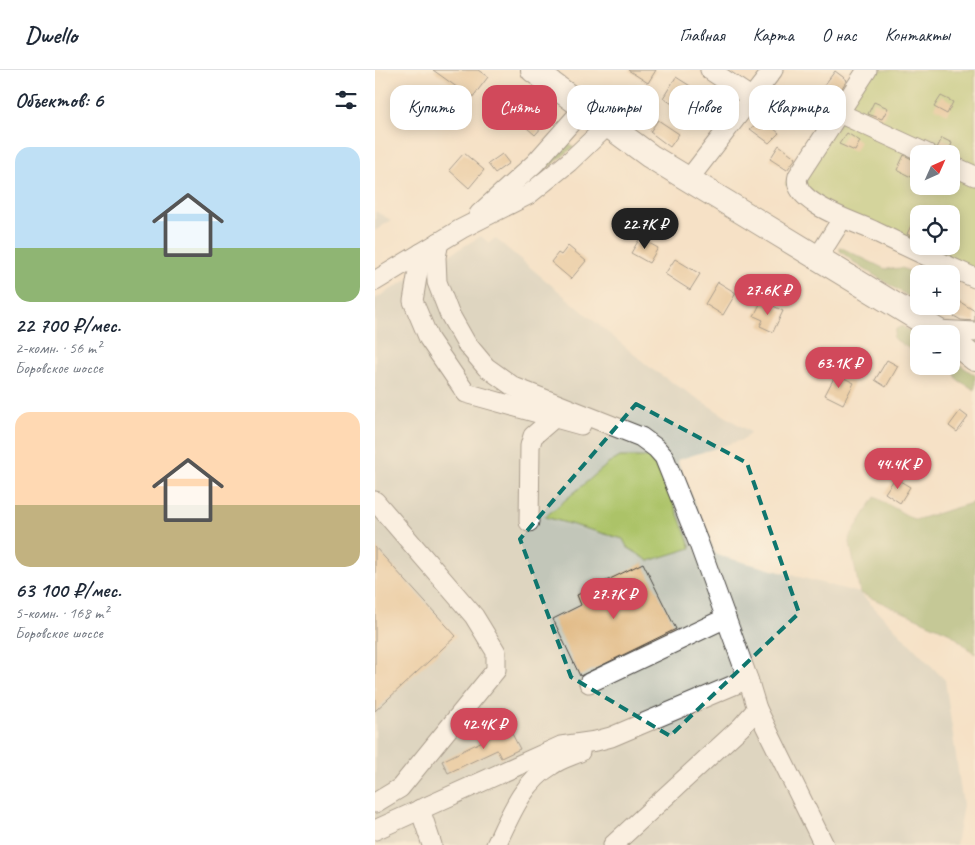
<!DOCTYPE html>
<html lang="ru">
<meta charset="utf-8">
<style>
:root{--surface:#fff;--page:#f6f6f7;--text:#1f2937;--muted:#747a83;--line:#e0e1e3;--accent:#d1495b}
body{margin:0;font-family:Caveat,sans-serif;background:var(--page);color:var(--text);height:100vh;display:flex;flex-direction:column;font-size:19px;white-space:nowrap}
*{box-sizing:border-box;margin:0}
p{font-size:16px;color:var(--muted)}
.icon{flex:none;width:28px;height:28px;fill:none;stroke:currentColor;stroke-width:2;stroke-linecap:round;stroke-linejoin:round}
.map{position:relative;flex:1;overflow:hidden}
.details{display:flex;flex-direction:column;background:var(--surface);width:375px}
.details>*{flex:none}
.hud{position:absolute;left:15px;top:15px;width:475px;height:45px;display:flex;gap:10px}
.needle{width:32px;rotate:45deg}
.tools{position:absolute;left:535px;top:75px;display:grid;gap:10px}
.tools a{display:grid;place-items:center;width:50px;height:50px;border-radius:10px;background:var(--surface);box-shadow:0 2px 12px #0003;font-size:25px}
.price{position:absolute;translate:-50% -42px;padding:0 11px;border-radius:18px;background:var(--accent);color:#fff;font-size:16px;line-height:32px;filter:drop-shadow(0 1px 2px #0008)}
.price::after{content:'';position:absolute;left:50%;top:30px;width:15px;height:11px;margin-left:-8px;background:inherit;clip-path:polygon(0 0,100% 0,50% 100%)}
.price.active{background:#222;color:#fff}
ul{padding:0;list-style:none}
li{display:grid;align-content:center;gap:10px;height:265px;padding:0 15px}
li span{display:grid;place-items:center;height:155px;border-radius:15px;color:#555}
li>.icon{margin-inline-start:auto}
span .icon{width:90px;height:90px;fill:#fffc;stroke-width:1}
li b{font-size:21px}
h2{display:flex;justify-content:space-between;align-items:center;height:60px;padding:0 15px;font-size:21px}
.tag{padding:0 18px;border-radius:15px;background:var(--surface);box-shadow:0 2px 12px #0003;font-size:18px;line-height:45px}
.tag.active{background:var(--accent);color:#fff}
header{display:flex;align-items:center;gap:30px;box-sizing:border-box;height:70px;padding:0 25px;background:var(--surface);border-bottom:1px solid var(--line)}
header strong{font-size:24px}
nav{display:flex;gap:28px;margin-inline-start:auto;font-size:18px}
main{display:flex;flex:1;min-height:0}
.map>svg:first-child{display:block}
.industrial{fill:#c2c6b9}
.green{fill:#acc368;stroke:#6c774a;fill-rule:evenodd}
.forest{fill:#89a95c;stroke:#5a6a44}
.building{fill:#e1ba85}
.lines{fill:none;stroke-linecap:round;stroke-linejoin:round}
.minor-casing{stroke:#494642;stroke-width:21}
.major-casing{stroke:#494642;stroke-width:26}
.minor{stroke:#fff;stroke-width:19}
.major{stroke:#fff;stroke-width:24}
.marked{fill:none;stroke:#0f766e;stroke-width:4;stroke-dasharray:10 6;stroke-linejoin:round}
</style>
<header>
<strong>Dwello</strong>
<nav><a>Главная</a><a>Карта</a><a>О нас</a><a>Контакты</a></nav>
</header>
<main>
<section class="details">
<h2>Объектов: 6<svg class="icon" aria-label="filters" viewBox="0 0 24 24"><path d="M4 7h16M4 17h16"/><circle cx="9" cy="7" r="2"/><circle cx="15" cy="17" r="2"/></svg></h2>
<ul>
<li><span style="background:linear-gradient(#bfe0f5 65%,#8fb573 0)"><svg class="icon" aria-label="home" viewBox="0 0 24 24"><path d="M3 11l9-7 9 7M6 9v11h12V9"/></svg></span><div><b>22 700 ₽/мес.</b><p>2-комн. · 56 m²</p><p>Боровское шоссе</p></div></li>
<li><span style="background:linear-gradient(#ffd9b3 60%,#c2b280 0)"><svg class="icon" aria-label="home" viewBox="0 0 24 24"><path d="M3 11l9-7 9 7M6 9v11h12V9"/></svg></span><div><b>63 100 ₽/мес.</b><p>5-комн. · 168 m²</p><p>Боровское шоссе</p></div></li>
</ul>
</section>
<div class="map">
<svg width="600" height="775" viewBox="0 0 600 775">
<rect width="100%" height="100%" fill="#fcf5e5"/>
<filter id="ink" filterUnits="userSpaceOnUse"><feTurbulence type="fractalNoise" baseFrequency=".02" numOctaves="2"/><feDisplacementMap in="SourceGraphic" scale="10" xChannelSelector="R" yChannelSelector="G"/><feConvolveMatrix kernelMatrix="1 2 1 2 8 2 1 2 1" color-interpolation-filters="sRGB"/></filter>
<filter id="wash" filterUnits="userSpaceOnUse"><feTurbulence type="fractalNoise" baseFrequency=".0096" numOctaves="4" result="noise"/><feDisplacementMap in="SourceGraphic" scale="20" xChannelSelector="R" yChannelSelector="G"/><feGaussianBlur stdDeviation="1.12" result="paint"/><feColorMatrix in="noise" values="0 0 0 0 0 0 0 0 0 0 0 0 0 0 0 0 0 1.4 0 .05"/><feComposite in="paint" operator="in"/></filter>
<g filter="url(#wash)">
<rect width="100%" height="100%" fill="#f5e1c6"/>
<!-- industrial -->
<g class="industrial">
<polygon points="0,141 16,150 0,161"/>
<polygon points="106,166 114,173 120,168 278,300 375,362 370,369 302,390 341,485 485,523 570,610 588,735 581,775 0,775 0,229"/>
</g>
<!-- green -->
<g class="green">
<path d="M488,0H600V213L427,127L410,114ZM544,84H576V116H544ZM544,144H576V176H544Z"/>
<polygon points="245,387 275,387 282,390 316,478 274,491 252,477 248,469 170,447 233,394"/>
</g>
<!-- forest -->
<g class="forest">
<polygon points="193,72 199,77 167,103 165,98"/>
<polygon points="465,177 510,199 527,198 544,206 544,233 481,194 465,181"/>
<polygon points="550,236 576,236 573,247 567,247"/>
<polygon points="527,256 544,267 544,285 518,268 521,259"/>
<polygon points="576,289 600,305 600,320 583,310 575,296"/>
<polygon points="500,427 540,450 600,432 600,584 575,563 485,523 474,468"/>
</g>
<g id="blocks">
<!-- building -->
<g class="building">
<polygon points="58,0 103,0 113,7 97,28"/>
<polygon points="253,0 281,0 273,13"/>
<polygon points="460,1 472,10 456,35 442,25"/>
<polygon points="301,7 320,19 307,40 288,28"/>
<polygon points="354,26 360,30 353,40 347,35"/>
<polygon points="566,26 578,32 572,44 559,37"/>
<polygon points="160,31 177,46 160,65 143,50"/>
<polygon points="499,32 513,38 507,49 493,44"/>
<polygon points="387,49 404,63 394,73 375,59"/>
<polygon points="283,50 304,64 295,77 275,62"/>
<polygon points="472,63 485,71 480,81 464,74"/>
<polygon points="567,68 577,73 573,84 567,84 562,78"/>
<polygon points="404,75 421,88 412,100 395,89"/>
<polygon points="89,83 109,100 94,118 74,100"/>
<polygon points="127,84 134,93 120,103 113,94"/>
<polygon points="529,85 543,92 536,107 522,100"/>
<polygon points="544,139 544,170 532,164"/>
<polygon points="265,168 283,178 274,193 256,183"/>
<polygon points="193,176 211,191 196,209 176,192 183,183 186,185"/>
<polygon points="300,189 325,204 315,220 290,204"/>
<polygon points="343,212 361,223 348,245 330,234"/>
<polygon points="387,230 408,241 398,262 385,256 388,250 379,246"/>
<polygon points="585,232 600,241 600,251 586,250 577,245"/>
<polygon points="512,290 523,296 511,317 500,310"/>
<polygon points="461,304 479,313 468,334 450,325"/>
<polygon points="585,341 593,347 582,362 574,356"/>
<polygon points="520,408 535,417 525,433 510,423"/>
<polygon points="0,477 81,566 0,641"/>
<polygon points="268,493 301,559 205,606 178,549 206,535 202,525"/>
<polygon points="134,658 145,679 126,688 122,680 73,703 67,691"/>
</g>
</g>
</g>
<g filter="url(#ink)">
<use href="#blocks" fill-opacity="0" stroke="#494642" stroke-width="1"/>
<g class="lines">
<!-- minor casing -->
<g class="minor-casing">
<g id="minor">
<polyline points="335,0 377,28"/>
<path d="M492,0L423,106C415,133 481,152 499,161C532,177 566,193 600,208"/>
<polyline points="464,43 553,84"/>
<polyline points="576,95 600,106"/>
<polyline points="313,110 398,0"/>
<polyline points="104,144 160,93 208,39"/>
<polyline points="46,183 38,231 54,269 91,323 206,355"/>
<polyline points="443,187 467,149"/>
<polyline points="0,211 86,159 153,125 194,92 232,56"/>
<polyline points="562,260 600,262"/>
<polyline points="0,431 99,546 121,582 121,600 25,718 0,733"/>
<polyline points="154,452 155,376 158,366 180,347"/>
<polyline points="214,613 351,548"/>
<polyline points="382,639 449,775"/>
<polyline points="45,739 57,775"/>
<polyline points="0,760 186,676 221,671 236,667 373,609 324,474 289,387 281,378 266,367 139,317 111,297 91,273 74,243 62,212 61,187 64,172"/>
<path d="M121,775C135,746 148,712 177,695C185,689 196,686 205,682"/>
<polyline points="238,775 366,657 382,639 373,609"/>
</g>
</g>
<!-- major casing -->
<g class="major-casing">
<g id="major">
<polyline points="158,0 275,86 568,264"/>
<polyline points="576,270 600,289"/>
</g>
</g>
<!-- minor -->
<use href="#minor" class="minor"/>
<!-- major -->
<use href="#major" class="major"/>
</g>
</g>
<!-- marked area -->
<path d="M0 0H600V775H0ZM261,334L372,393L424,543L295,666L196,607L145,469Z" fill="#f5e1c6" fill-opacity=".55" fill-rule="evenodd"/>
<path class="marked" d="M261,334L372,393L424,543L295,666L196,607L145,469Z"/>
</svg>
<div class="tools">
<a><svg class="needle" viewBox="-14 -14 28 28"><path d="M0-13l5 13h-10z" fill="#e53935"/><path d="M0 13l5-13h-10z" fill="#747a83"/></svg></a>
<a><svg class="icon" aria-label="locate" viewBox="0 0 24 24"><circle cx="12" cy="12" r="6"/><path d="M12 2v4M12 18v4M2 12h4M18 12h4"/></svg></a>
<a>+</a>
<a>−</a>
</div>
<b class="price active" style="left:270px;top:180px">22.7K ₽</b>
<b class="price" style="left:393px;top:246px">27.6K ₽</b>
<b class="price" style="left:464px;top:319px">63.1K ₽</b>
<b class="price" style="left:523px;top:420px">44.4K ₽</b>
<b class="price" style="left:239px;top:550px">27.7K ₽</b>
<b class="price" style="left:109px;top:680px">42.4K ₽</b>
<div class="hud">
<a class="tag">Купить</a>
<a class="tag active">Снять</a>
<a class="tag">Фильтры</a>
<a class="tag">Новое</a>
<a class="tag">Квартира</a>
</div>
</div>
</main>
